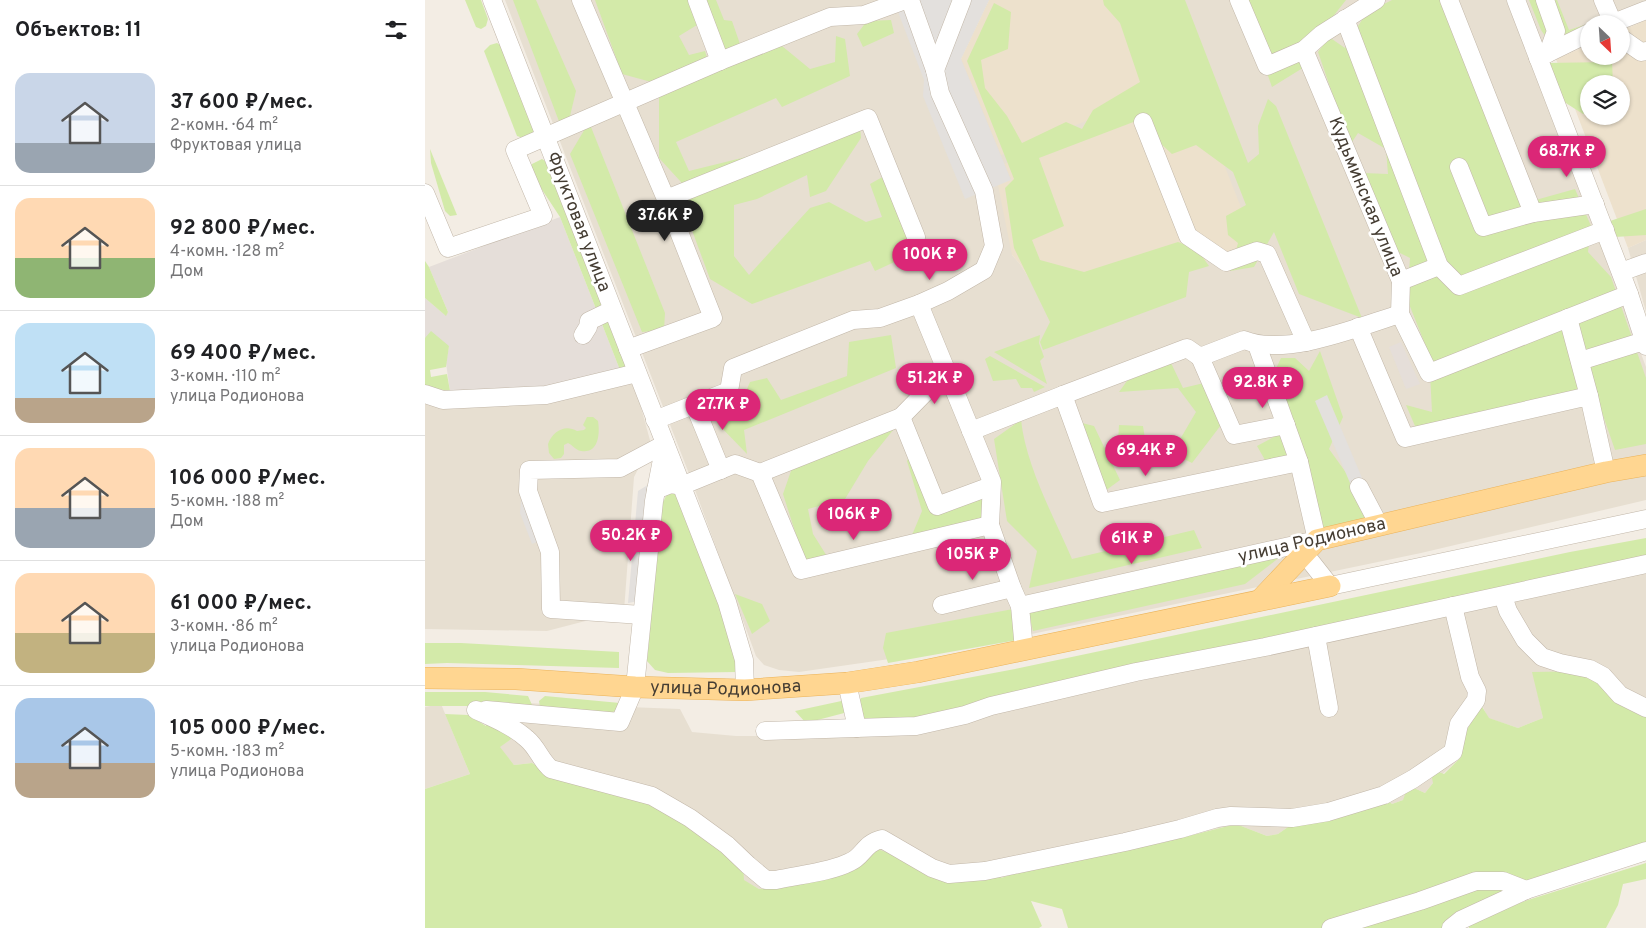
<!DOCTYPE html>
<html lang="ru">
<meta charset="utf-8">
<style>
:root{--surface:#fff;--page:#f2f2f2;--text:#202124;--muted:#757577;--line:#e0e0e0;--accent:#db2777}
body{margin:0;font-family:Overpass,sans-serif;background:var(--page);color:var(--text);height:100vh;display:flex;flex-direction:column;font-size:19px;white-space:nowrap}
*{box-sizing:border-box;margin:0}
p{font-size:16px;color:var(--muted)}
.icon{flex:none;width:28px;height:28px;fill:none;stroke:currentColor;stroke-width:2;stroke-linecap:round;stroke-linejoin:round}
.map{position:relative;flex:1;overflow:hidden}
.panel{display:flex;flex-direction:column;background:var(--surface);width:425px}
.panel>*{flex:none}
.needle{width:32px;rotate:155deg}
.buttons{position:absolute;left:1155px;top:15px;display:grid;gap:10px}
.buttons a{display:grid;place-items:center;width:50px;height:50px;border-radius:50%;background:var(--surface);box-shadow:0 1px 4px #0004;font-size:25px}
.price{position:absolute;translate:-50% -42px;padding:0 11px;border-radius:18px;background:var(--accent);color:#fff;font-size:16px;line-height:32px;filter:drop-shadow(0 1px 2px #0008)}
.price::after{content:'';position:absolute;left:50%;top:30px;width:15px;height:11px;margin-left:-8px;background:inherit;clip-path:polygon(0 0,100% 0,50% 100%)}
.price.active{background:#222;color:#fff}
ul{padding:0;list-style:none}
li{display:flex;align-items:center;gap:15px;height:125px;padding:0 15px}
li+li{border-top:1px solid var(--line)}
li span{display:grid;place-items:center;flex:none;width:140px;height:100px;border-radius:15px;color:#555}
li>.icon{margin-inline-start:auto}
span .icon{width:60px;height:60px;fill:#fffc;stroke-width:1}
li b{font-size:21px}
h2{display:flex;justify-content:space-between;align-items:center;height:60px;padding:0 15px;font-size:21px}
main{display:flex;flex:1;min-height:0}
.map>svg:first-child{display:block}
.residential{fill:#e7dfd1;fill-rule:evenodd}
.industrial{fill:#e5ded9}
.education{fill:#ede1cc;fill-rule:evenodd}
.green{fill:#d3eaa9}
.parking{fill:#e3e0dd}
.lines{fill:none;stroke-linecap:round;stroke-linejoin:round}
.minor-casing{stroke:#c2b7a9;stroke-width:19}
.major-casing{stroke:#ebb35a;stroke-width:22}
.minor{stroke:#fff;stroke-width:18}
.major{stroke:#ffd691;stroke-width:21}
.labels{text-anchor:middle;dominant-baseline:central;stroke-width:5;stroke-linejoin:round;paint-order:stroke}
.street-label{font-size:18px;fill:#453d33;stroke:#fff}
</style>
<main>
<section class="panel">
<h2>Объектов: 11<svg class="icon" aria-label="filters" viewBox="0 0 24 24"><path d="M4 7h16M4 17h16"/><circle cx="9" cy="7" r="2"/><circle cx="15" cy="17" r="2"/></svg></h2>
<ul>
<li><span style="background:linear-gradient(#c9d6e8 70%,#9aa5b1 0)"><svg class="icon" aria-label="home" viewBox="0 0 24 24"><path d="M3 11l9-7 9 7M6 9v11h12V9"/></svg></span><div><b>37 600 ₽/мес.</b><p>2-комн. · 64 m²</p><p>Фруктовая улица</p></div></li>
<li><span style="background:linear-gradient(#ffd9b3 60%,#8fb573 0)"><svg class="icon" aria-label="home" viewBox="0 0 24 24"><path d="M3 11l9-7 9 7M6 9v11h12V9"/></svg></span><div><b>92 800 ₽/мес.</b><p>4-комн. · 128 m²</p><p>Дом</p></div></li>
<li><span style="background:linear-gradient(#bfe0f5 75%,#b9a48a 0)"><svg class="icon" aria-label="home" viewBox="0 0 24 24"><path d="M3 11l9-7 9 7M6 9v11h12V9"/></svg></span><div><b>69 400 ₽/мес.</b><p>3-комн. · 110 m²</p><p>улица Родионова</p></div></li>
<li><span style="background:linear-gradient(#ffd9b3 60%,#9aa5b1 0)"><svg class="icon" aria-label="home" viewBox="0 0 24 24"><path d="M3 11l9-7 9 7M6 9v11h12V9"/></svg></span><div><b>106 000 ₽/мес.</b><p>5-комн. · 188 m²</p><p>Дом</p></div></li>
<li><span style="background:linear-gradient(#ffd9b3 60%,#c2b280 0)"><svg class="icon" aria-label="home" viewBox="0 0 24 24"><path d="M3 11l9-7 9 7M6 9v11h12V9"/></svg></span><div><b>61 000 ₽/мес.</b><p>3-комн. · 86 m²</p><p>улица Родионова</p></div></li>
<li><span style="background:linear-gradient(#a9c7e8 65%,#b9a48a 0)"><svg class="icon" aria-label="home" viewBox="0 0 24 24"><path d="M3 11l9-7 9 7M6 9v11h12V9"/></svg></span><div><b>105 000 ₽/мес.</b><p>5-комн. · 183 m²</p><p>улица Родионова</p></div></li>
</ul>
</section>
<div class="map">
<svg width="1221" height="928" viewBox="0 0 1221 928">
<rect width="100%" height="100%" fill="#f3ede4"/>
<!-- residential -->
<g class="residential">
<path d="M80,0H564L536,59L719,0H1081L1157,194L1221,367V500L996,553L534,649L374,672L354,670L339,665L331,656L263,471ZM830,243L629,317L595,264L587,255Z"/>
<polygon points="1100,0 1221,0 1221,20 1196,31 1196,24 1164,24 1164,45 1131,59 1116,42"/>
<polygon points="1221,240 1221,312 1203,248"/>
<polygon points="206,371 226,444 209,477 199,611 122,631 0,629 0,387 25,391"/>
<polygon points="1221,573 1221,713 1108,672 1118,718 1093,728 1063,718 1057,705 1040,733 1036,757 1008,783 1000,793 989,788 978,800 967,804 962,800 926,814 863,827 853,834 842,836 811,824 732,844 597,871 576,878 492,870 470,855 358,888 334,889 107,763 89,765 74,747 85,740 85,705 99,703 255,709 267,732 311,736 354,736 588,709 842,653"/>
<polygon points="16,704 45,774 0,789 0,707"/>
</g>
<!-- industrial -->
<g class="industrial">
<polygon points="135,217 195,370 135,388 25,391 21,363 24,346 0,338 0,298 20,315 23,312 4,267"/>
<polygon points="976,342 995,384 981,389 964,347"/>
</g>
<!-- education -->
<g class="education">
<polygon points="564,0 719,0 756,83 576,155 536,59"/>
<path d="M1221,20V240L1203,248L1131,59L1164,45V56H1196V31ZM1164,84H1196V116H1164Z"/>
<polygon points="770,91 830,243 629,317 595,264 587,255 573,185 586,179 579,164"/>
</g>
<!-- green -->
<g class="green">
<polygon points="40,0 56,0 63,19 61,26 56,29 51,27"/>
<polygon points="88,0 111,0 151,91 145,116 135,124"/>
<polygon points="170,0 268,0 272,25 254,36 264,55 280,51 283,61 230,83 197,74"/>
<polygon points="279,0 291,0 299,20 307,21 315,44 299,53"/>
<polygon points="678,0 760,0 823,163 834,154 833,126 843,99 851,106 937,318 874,294 849,232 829,267 805,271 813,243 803,235 801,216 821,205 808,172 771,145 747,154 711,121 614,158 639,226 607,240 615,260 659,272 753,242 772,249 784,266 764,272 761,297 618,350 615,342 625,322 589,248 580,188 589,179 542,61 569,3 586,12 583,49 556,60 560,88 582,116 597,143 641,122 657,129 668,110 715,82 695,23 679,5"/>
<polygon points="816,0 921,0 899,28 877,39 881,66 847,87"/>
<polygon points="967,0 1030,0 1107,201 1150,189 1166,226 1163,252 1186,277 1221,378 1221,444 1190,450 1173,401 996,440 981,405 1007,412 1004,354 982,299 985,258 969,250 938,173 963,174 961,149 933,133 925,145 893,52 904,37 920,48 941,13"/>
<polygon points="1104,0 1132,0 1144,30 1162,24 1164,28 1127,46 1116,30"/>
<polygon points="466,20 469,33 438,47 432,34 442,21"/>
<polygon points="411,36 420,39 425,76 357,107 351,98 251,142 264,171 345,151 435,127 436,138 401,191 385,197 382,175 332,199 309,205 309,256 324,275 385,208 404,202 441,222 457,217 445,184 468,171 486,224 476,259 450,271 445,261 327,304 285,279 261,214 256,182 234,158 234,94 357,46 385,69 410,62"/>
<polygon points="72,43 78,47 110,132 101,139 92,136 59,51 65,45"/>
<polygon points="1187,62 1188,84 1164,84 1164,110 1158,114 1133,98 1118,63"/>
<polygon points="164,122 240,313 239,330 217,332 145,154"/>
<polygon points="5,149 32,215 25,216 20,211 6,163"/>
<polygon points="117,159 123,163 206,371 195,370 135,217 110,179 106,168 107,164"/>
<polygon points="1221,209 1221,235 1190,237 1185,221"/>
<polygon points="0,261 4,267 23,312 21,316 0,298"/>
<polygon points="6,331 24,346 21,367 5,370 6,377 22,374 25,391 0,387 0,338"/>
<polygon points="466,335 471,368 319,430 322,454 292,423 295,409 316,403 325,382 342,378 356,400 422,376 424,342"/>
<polygon points="615,335 614,343 619,357 615,361 622,384 569,352"/>
<polygon points="895,351 918,417 904,449 940,499 945,521 897,531 884,465 840,460 832,446 869,426 848,375 856,358 870,358 884,371"/>
<polygon points="565,356 620,387 609,392 607,388 596,388 591,379 568,381 560,359"/>
<polygon points="746,363 758,388 779,383 796,425 767,463 747,453 771,412 753,388 694,392 702,381"/>
<path d="M162,417H168L173,421C175,433 174,454 156,451C150,450 148,445 143,443L139,445V454L136,458L129,459L124,453L123,444C128,431 140,424 152,431L159,430L161,428L158,425Z"/>
<path d="M596,420C601,466 628,515 647,559L769,530L777,548L604,588L612,551L582,521L569,439Z"/>
<polygon points="653,422 669,426 695,480 680,491"/>
<polygon points="473,424 443,461 420,499 383,509 388,534 410,569 384,575 358,494 367,468"/>
<polygon points="694,425 718,426 722,452 701,460 693,443"/>
<polygon points="486,452 519,507 557,488 560,519 485,540 497,511 482,461"/>
<polygon points="247,491 252,493 307,636 312,672 243,673 230,670 222,661 237,504 242,494"/>
<polygon points="1221,538 1221,560 493,720 440,723 433,704 436,698 590,669 1145,552"/>
<polygon points="855,557 820,584 608,631 603,609"/>
<polygon points="310,594 337,604 345,621 327,634"/>
<polygon points="588,609 592,640 463,663 458,648 461,633"/>
<polygon points="0,643 36,643 194,652 194,668 22,663 0,664"/>
<polygon points="1165,671 1221,713 1221,846 1018,928 643,928 637,909 606,901 617,926 614,928 0,928 0,789 45,774 20,714 43,715 61,726 61,706 0,706 0,692 60,692 103,696 107,705 85,705 96,723 85,740 75,747 89,765 107,763 119,770 224,798 318,866 319,880 334,889 358,888 389,878 445,850 455,850 470,855 492,870 521,871 575,866 576,878 597,871 724,840 732,844 811,824 842,836 853,834 863,827 926,814 962,800 967,804 978,800 982,789 989,788 1000,793 1008,783 1006,773 1011,771 1019,774 1036,757 1040,733 1056,705 1064,718 1093,728 1118,718 1107,672"/>
<polygon points="120,696 195,703 192,710 181,715 115,707 114,701"/>
<polygon points="421,700 423,712 381,723 370,711"/>
<polygon points="1221,863 1221,879 1198,884 1193,905 1181,928 1044,928 1044,926 1097,902"/>
</g>
<!-- parking -->
<g class="parking">
<polygon points="480,0 564,0 536,59 586,180 540,199 498,96 499,80 470,4"/>
<polygon points="902,395 940,485 928,490 890,401"/>
<polygon points="226,483 214,601 203,603 213,491"/>
<polygon points="97,490 117,540 107,544 95,513"/>
</g>
<g class="lines">
<!-- minor casing -->
<g class="minor-casing">
<g id="minor">
<polyline points="67,0 302,602 319,660 320,690"/>
<polyline points="156,0 241,199 288,318 203,349"/>
<polyline points="272,0 295,61"/>
<polyline points="814,0 842,66 879,50 897,34 951,0"/>
<polyline points="1024,0 1108,213"/>
<polyline points="1091,0 1204,294 1221,346"/>
<polyline points="1120,0 1131,31 1123,53"/>
<polyline points="1178,0 1188,23 1184,24"/>
<polyline points="920,19 1014,266 1034,286 1180,230"/>
<polyline points="1188,23 1221,10"/>
<polyline points="1196,38 1216,52 1221,51"/>
<polyline points="879,50 976,281 975,314 1004,373 1204,294"/>
<polyline points="1113,58 1164,33"/>
<polyline points="510,70 537,0"/>
<polyline points="718,122 763,236 801,262 832,251 842,254 881,342"/>
<polyline points="1034,167 1058,227 1108,213 1170,204"/>
<polyline points="0,193 23,248 118,216 90,150 295,61 405,17 439,15 480,0"/>
<polyline points="241,199 443,118 491,237"/>
<polyline points="1196,272 1221,263"/>
<polyline points="976,281 1014,266"/>
<polyline points="494,304 567,482 565,525"/>
<polyline points="1143,318 1164,396"/>
<polyline points="933,327 980,438 1164,396 1181,472"/>
<polyline points="158,335 163,327 164,321 187,310"/>
<polyline points="832,345 874,462"/>
<polyline points="775,357 809,435 861,425"/>
<polyline points="1155,361 1219,341"/>
<polyline points="0,394 18,400 121,395 212,373"/>
<path d="M638,395L762,348L775,357L819,340C862,357 933,327 975,314"/>
<polyline points="269,404 296,470"/>
<polyline points="476,417 521,371"/>
<polyline points="230,420 304,391 308,368 428,320 455,318 494,304 523,291 559,270 569,246 559,191 515,93 510,70 485,0"/>
<polyline points="546,431 638,395 677,503 874,462 892,540 595,606 599,650"/>
<polyline points="335,473 476,417 512,506 566,486"/>
<polyline points="934,487 954,525"/>
<polyline points="231,490 246,484 256,486 310,464 335,473 376,570 565,525 587,588 595,606"/>
<polyline points="879,553 905,586 1221,519"/>
<polyline points="1078,596 1083,611 1100,640 1117,657 1135,663 1165,669 1178,676 1195,695 1221,708"/>
<polyline points="517,605 587,588"/>
<polyline points="217,615 126,609 125,552 103,491 104,470 195,468 240,444"/>
<polyline points="891,636 904,708"/>
<polyline points="422,683 432,728"/>
<path d="M51,710C68,718 88,726 102,739C112,747 116,761 126,769L227,796L265,818L302,845L323,865L341,880H351C373,875 406,872 425,862C438,857 439,843 457,839L507,868L524,874L560,871L700,842L755,829L792,818L806,816L867,818L903,812L959,795L988,779L1028,752L1034,724L1051,700L1052,691L1045,677L1028,606"/>
<polyline points="61,710 195,722 210,687 229,501 240,444"/>
<polyline points="340,731 491,726 540,715 566,706 711,672 840,647 1221,564"/>
<polyline points="906,928 995,901 1051,881 1078,881 1101,890"/>
<polyline points="1026,928 1036,920 1101,890 1221,851"/>
</g>
</g>
<!-- major casing -->
<g class="major-casing">
<g id="major">
<polyline points="835,600 892,540 1181,472 1221,465"/>
<path id="s1" d="M0,678L91,679L210,687L320,690L422,683L493,672L905,586"/>
</g>
</g>
<!-- minor -->
<use href="#minor" class="minor"/>
<!-- major -->
<use href="#major" class="major"/>
</g>
<g class="labels">
<!-- street labels -->
<g class="street-label">
<text transform="translate(940 197) rotate(68)">Кудьминская улица</text>
<text transform="translate(153 222) rotate(69)">Фруктовая улица</text>
<text transform="translate(887 541) rotate(-13)">улица Родионова</text>
<text stroke="none"><textPath href="#s1" startOffset="301">улица Родионова</textPath></text>
</g>
</g>
</svg>
<div class="buttons">
<a><svg class="needle" viewBox="-14 -14 28 28"><path d="M0-13l5 13h-10z" fill="#e53935"/><path d="M0 13l5-13h-10z" fill="#757577"/></svg></a>
<a><svg class="icon" aria-label="layers" viewBox="0 0 24 24"><path d="M12 4l9 5-9 5-9-5zM3 14l9 5 9-5"/></svg></a>
</div>
<b class="price" style="left:1142px;top:178px">68.7K ₽</b>
<b class="price active" style="left:240px;top:242px">37.6K ₽</b>
<b class="price" style="left:505px;top:281px">100K ₽</b>
<b class="price" style="left:510px;top:405px">51.2K ₽</b>
<b class="price" style="left:838px;top:409px">92.8K ₽</b>
<b class="price" style="left:298px;top:431px">27.7K ₽</b>
<b class="price" style="left:721px;top:477px">69.4K ₽</b>
<b class="price" style="left:429px;top:541px">106K ₽</b>
<b class="price" style="left:206px;top:562px">50.2K ₽</b>
<b class="price" style="left:707px;top:565px">61K ₽</b>
<b class="price" style="left:548px;top:581px">105K ₽</b>
</div>
</main>
